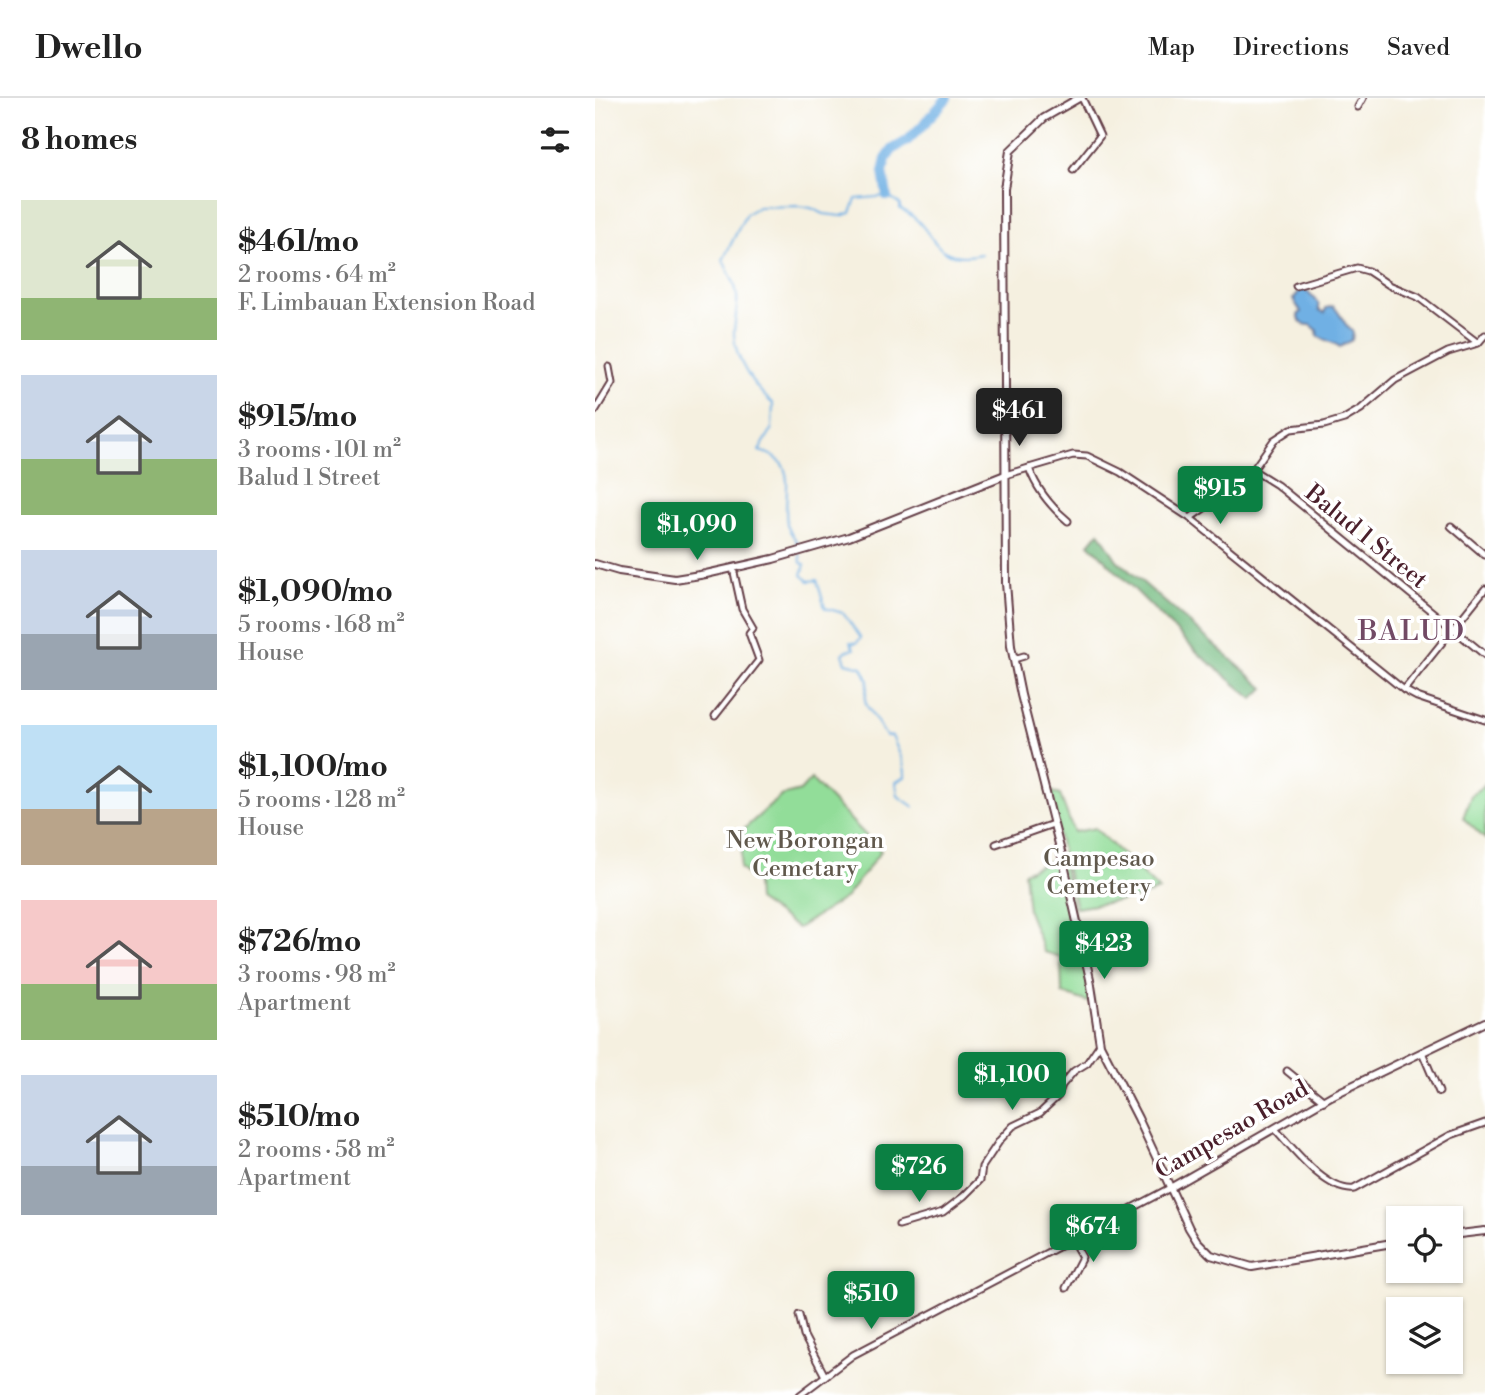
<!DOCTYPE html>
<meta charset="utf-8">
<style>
:root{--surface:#fff;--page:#f2f2f2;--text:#222;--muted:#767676;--line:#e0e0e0;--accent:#0b8043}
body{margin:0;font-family:"Libre Bodoni",serif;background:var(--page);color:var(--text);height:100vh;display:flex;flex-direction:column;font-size:26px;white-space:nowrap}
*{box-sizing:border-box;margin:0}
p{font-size:23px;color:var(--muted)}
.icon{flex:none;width:38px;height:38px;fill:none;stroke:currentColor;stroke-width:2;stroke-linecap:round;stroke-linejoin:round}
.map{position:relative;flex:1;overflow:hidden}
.details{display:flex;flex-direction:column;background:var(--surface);width:595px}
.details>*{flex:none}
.fabs{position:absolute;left:791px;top:1108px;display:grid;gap:14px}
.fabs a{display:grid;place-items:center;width:77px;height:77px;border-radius:0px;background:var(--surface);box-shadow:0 2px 5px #0004;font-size:35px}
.price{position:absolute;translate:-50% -60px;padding:0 16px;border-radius:7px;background:var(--accent);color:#fff;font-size:23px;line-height:46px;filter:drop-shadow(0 2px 4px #0008)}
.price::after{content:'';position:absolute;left:50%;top:42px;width:21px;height:16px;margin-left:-10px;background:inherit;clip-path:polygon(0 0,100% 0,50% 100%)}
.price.current{background:#222;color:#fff}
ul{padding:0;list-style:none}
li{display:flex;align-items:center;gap:21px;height:175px;padding:0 21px}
li span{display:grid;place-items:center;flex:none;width:196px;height:140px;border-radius:0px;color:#555}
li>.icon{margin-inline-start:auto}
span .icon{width:84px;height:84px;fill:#fffc;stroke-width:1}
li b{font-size:30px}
h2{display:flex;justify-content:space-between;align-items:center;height:84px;padding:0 21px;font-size:30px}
header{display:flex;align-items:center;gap:42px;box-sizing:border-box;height:98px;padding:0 35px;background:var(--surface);border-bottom:2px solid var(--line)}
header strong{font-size:33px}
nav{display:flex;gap:38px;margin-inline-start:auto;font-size:24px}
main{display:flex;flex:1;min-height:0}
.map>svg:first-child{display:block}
.green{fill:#92dd99;stroke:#6e7e62;stroke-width:2}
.forest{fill:#75bc81;stroke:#606e56;stroke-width:2}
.water{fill:#70b0e4;stroke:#5d6888;stroke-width:2}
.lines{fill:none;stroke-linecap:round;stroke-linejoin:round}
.stream{stroke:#70b0e4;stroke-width:2}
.river{stroke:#70b0e4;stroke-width:10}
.minor-casing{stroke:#643e46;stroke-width:9}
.tertiary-casing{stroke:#643e46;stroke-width:10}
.minor{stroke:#fff;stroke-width:5}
.tertiary{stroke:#fff;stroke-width:6}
.labels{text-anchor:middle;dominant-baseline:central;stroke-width:7;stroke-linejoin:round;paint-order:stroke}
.street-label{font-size:24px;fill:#4a1f2b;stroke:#fff}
.park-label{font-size:24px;fill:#60584c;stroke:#fff}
.quarter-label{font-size:28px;letter-spacing:2px;fill:#724a65;stroke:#fff}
</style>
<header>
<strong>Dwello</strong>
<nav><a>Map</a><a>Directions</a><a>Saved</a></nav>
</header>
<main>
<section class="details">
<h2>8 homes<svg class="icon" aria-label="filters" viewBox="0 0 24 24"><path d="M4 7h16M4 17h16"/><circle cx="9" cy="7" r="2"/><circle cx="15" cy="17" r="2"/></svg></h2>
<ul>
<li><span style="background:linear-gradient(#dfe7d0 70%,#8fb573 0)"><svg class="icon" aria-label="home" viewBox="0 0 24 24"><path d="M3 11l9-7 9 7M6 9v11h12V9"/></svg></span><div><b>$461/mo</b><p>2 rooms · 64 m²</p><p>F. Limbauan Extension Road</p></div></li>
<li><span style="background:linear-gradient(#c9d6e8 60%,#8fb573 0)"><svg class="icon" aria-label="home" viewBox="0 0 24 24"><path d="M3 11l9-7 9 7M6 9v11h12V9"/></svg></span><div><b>$915/mo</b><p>3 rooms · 101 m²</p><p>Balud 1 Street</p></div></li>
<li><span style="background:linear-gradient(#c9d6e8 60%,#9aa5b1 0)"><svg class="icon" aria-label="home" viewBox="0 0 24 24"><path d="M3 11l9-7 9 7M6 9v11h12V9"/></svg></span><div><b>$1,090/mo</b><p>5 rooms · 168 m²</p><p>House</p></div></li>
<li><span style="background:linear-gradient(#bfe0f5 60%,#b9a48a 0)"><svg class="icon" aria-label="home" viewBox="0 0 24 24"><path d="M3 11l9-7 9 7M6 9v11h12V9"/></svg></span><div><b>$1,100/mo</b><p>5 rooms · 128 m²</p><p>House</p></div></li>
<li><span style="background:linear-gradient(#f6c9c9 60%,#8fb573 0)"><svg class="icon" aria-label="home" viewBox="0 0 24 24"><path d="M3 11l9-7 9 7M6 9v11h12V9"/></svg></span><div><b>$726/mo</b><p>3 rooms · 98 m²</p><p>Apartment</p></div></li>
<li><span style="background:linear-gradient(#c9d6e8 65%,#9aa5b1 0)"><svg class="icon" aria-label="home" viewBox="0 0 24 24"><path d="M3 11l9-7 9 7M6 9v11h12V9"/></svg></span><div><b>$510/mo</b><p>2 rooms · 58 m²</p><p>Apartment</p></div></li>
</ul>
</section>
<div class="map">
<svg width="890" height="1297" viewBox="0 0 890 1297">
<rect width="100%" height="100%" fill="#fff"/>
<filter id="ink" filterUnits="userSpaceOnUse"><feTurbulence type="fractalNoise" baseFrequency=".0143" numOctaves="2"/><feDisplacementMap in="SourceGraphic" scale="14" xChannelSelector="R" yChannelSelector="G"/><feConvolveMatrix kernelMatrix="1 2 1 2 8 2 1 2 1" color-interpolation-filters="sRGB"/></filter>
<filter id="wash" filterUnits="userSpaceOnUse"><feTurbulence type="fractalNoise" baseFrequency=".00686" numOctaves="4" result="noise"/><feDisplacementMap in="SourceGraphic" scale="28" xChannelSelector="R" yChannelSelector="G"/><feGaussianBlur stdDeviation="1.57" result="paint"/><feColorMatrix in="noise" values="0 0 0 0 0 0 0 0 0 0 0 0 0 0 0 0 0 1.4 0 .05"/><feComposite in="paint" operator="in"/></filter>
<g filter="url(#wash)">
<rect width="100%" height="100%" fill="#f5f0e0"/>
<!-- green -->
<g class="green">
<polygon points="216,681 286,753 251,799 203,830 162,802 161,785 145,770 149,731 186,698 205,693"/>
<polygon points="890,686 890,741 868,720 876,698"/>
<polygon points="452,691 465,697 479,734 500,730 564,792 541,800 481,810"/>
<polygon points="466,758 499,906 467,895 466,859 449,854 433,813 429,774"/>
</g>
<!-- forest -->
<polygon class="forest" points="504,434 522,462 669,590 658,601 604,556 494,446"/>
<!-- water -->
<path class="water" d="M708,189L724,206V212L730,215L731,210L738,208C747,216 748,227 758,234L757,242L745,249C739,244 730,243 723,238L722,232L716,227H710L705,223L703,217L706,214L698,201Z"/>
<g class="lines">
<!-- stream -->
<g class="stream">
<path d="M204,450C202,440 194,435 192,426C187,394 206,363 164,353L177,331L178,306C159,289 140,263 139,236C139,222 145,206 141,192C139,182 132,172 128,162L151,116L163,109L204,108L216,110L229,116L246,118L256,115L261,101L292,98L305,106V111C342,126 332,168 386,156"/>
<path d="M205,456L206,465L210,466L207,477L214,483L222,482L230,510L248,515L266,540L261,545L255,544L259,551L251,553L248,556L251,565L267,569L273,582L270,602L272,608L291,638H297C302,651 311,666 310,679L301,684L303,698L319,709"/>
</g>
<!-- river -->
<polyline class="river" points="292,98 288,74 291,61 298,51 312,43 328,27 352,0"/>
</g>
</g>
<g filter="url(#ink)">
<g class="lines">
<!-- minor casing -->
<g class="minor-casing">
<g id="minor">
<polyline points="763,9 768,0"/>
<polyline points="478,72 505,38 487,0"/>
<polyline points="701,188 762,170 773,173 794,187 823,199 883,245"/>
<polyline points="0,313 17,285 14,269"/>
<path d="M434,370C442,392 455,408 473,423"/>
<polyline points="658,372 679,342 696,331 729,327 749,321 766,311 800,282 853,254 883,245 890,237"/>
<polyline points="410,377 478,357 492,358 525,374 595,420 809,592 822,599 890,622"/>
<polyline points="595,420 641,388 658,372 682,387 890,557"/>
<polyline points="856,428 890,457"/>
<polyline points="419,561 429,558"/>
<polyline points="809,592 890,491"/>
<polyline points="120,618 164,562 154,535 158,530 147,511 138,470"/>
<polyline points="401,746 458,726"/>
<polyline points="827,954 844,994"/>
<polyline points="692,973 729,1003"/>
<path d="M680,1031C698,1050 731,1094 759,1091L856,1037L890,1025"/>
<polyline points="304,1127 348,1114 369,1098 385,1082 387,1069 405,1042 418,1028 445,1015 463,998 467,987 479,973 492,965 505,946"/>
<polyline points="471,1190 487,1159 478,1143"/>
<polyline points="204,1217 209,1238 230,1278"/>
<polyline points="205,1297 258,1257 575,1090"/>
</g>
</g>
<!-- tertiary casing -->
<g class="tertiary-casing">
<g id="tertiary">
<polyline points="484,0 449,20 415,53 409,91 411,485 416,548 426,597 467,758 495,881 505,946 543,1020 594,1130 602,1143 616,1157 657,1169 803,1144"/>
<polyline points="0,466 24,473 80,481 111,476 178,461 254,439 410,377"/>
<polyline points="575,1090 736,998 890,924"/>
<polyline points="856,1137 890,1133"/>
</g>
</g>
<!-- minor -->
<use href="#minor" class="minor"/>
<!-- tertiary -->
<use href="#tertiary" class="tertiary"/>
</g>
</g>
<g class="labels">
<!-- street labels -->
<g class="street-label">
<text transform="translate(771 439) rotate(39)">Balud 1 Street</text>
<text transform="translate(637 1032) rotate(-30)">Campesao Road</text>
</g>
<!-- park labels -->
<g class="park-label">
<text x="210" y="743">New Borongan<tspan x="210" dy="28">Cemetary</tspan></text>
<text x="504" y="761">Campesao<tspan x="504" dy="28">Cemetery</tspan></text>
</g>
<!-- quarter labels -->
<g class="quarter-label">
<text x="817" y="533">BALUD</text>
</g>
</g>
</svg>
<div class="fabs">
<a><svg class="icon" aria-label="locate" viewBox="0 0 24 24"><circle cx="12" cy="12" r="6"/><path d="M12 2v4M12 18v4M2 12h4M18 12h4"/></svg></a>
<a><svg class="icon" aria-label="layers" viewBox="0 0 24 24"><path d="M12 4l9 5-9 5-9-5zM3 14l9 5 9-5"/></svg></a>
</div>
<b class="price current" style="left:424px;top:350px">$461</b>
<b class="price" style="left:625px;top:428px">$915</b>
<b class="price" style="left:102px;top:464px">$1,090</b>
<b class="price" style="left:509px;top:883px">$423</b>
<b class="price" style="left:417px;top:1014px">$1,100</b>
<b class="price" style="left:324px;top:1106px">$726</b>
<b class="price" style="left:498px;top:1166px">$674</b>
<b class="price" style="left:276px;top:1233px">$510</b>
</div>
</main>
